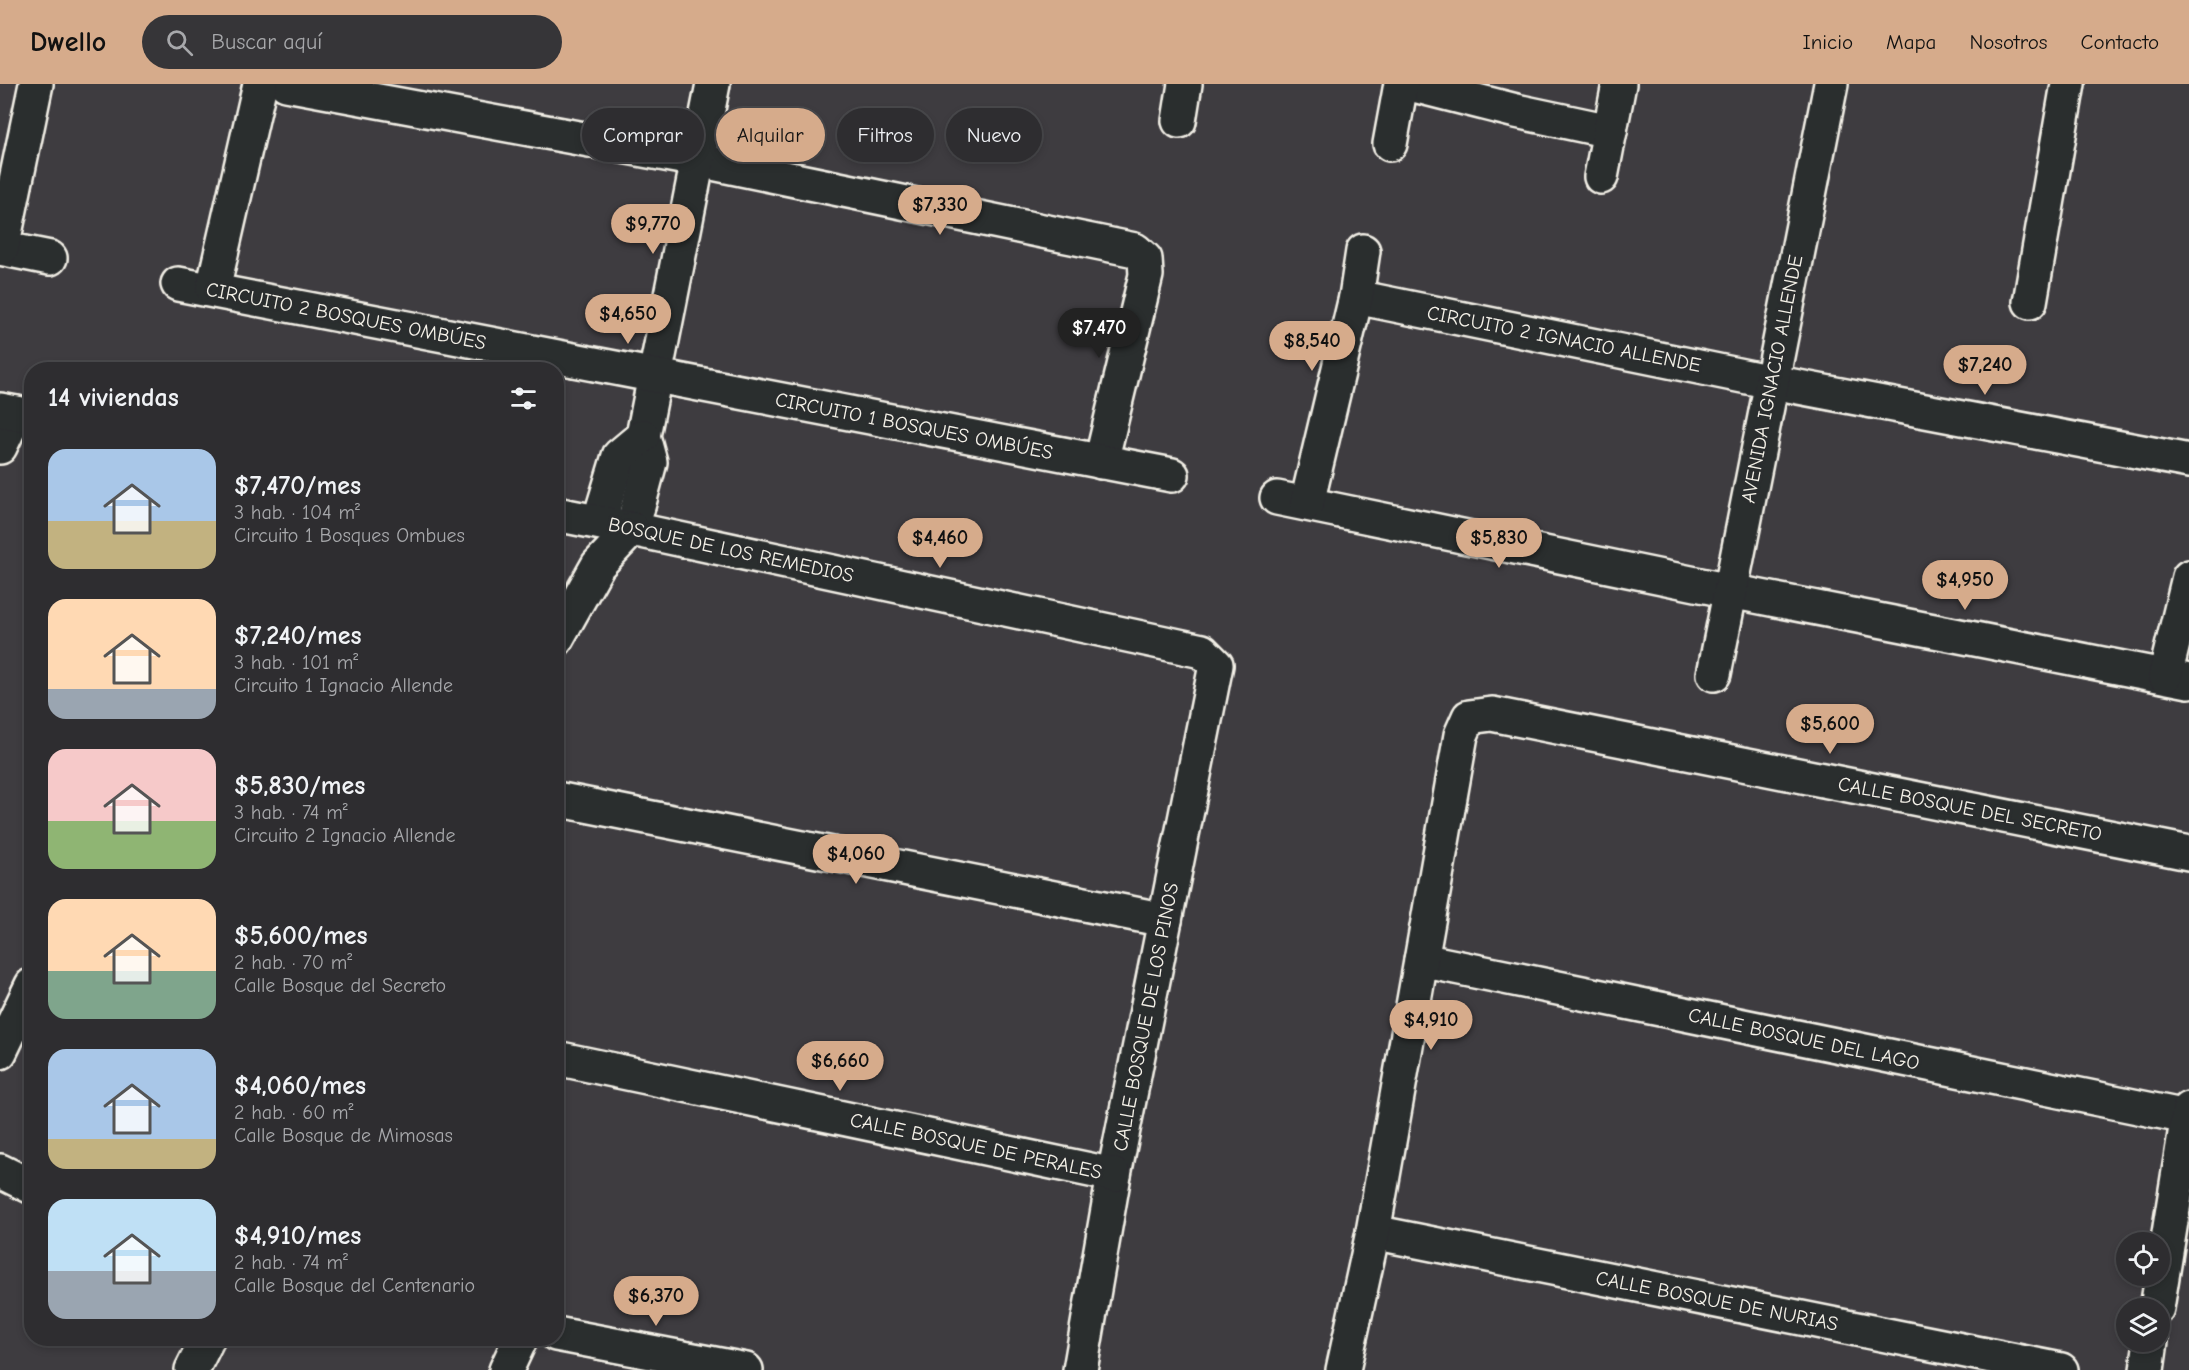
<!DOCTYPE html>
<html lang="es">
<meta charset="utf-8">
<style>
:root{--surface:#2e2d30;--page:#363538;--text:#f1f3f6;--muted:#a7a8ab;--line:#49494c;--accent:#d6ab8b}
body{margin:0;font-family:"Comic Neue",sans-serif;background:var(--page);color:var(--text);height:100vh;display:flex;flex-direction:column;font-size:22px;white-space:nowrap}
*{box-sizing:border-box;margin:0}
p{font-size:20px;color:var(--muted)}
.icon{flex:none;width:33px;height:33px;fill:none;stroke:currentColor;stroke-width:2;stroke-linecap:round;stroke-linejoin:round}
.map{position:relative;flex:1;overflow:hidden}
.drawer{position:absolute;left:24px;top:278px;width:540px;height:984px;display:flex;flex-direction:column;background:var(--surface);border-radius:24px;box-shadow:0 3px 9px #0003,0 0 0 2px var(--line)}
.drawer>*{flex:none}
.hud{position:absolute;left:582px;top:24px;width:570px;height:54px;display:flex;gap:12px}
.fabs{position:absolute;left:2116px;top:1148px;display:grid;gap:12px}
.fabs a{display:grid;place-items:center;width:54px;height:54px;border-radius:50%;background:var(--surface);box-shadow:0 3px 9px #0003,0 0 0 2px var(--line);font-size:30px}
.price{position:absolute;translate:-50% -51px;padding:0 14px;border-radius:21px;background:var(--accent);color:#111;font-size:20px;line-height:39px;filter:drop-shadow(0 2px 3px #0008)}
.price::after{content:'';position:absolute;left:50%;top:36px;width:18px;height:14px;margin-left:-9px;background:inherit;clip-path:polygon(0 0,100% 0,50% 100%)}
.price.active{background:#222;color:#fff}
ul{padding:0;list-style:none}
li{display:flex;align-items:center;gap:18px;height:150px;padding:0 24px}
li span{display:grid;place-items:center;flex:none;width:168px;height:120px;border-radius:18px;color:#555}
li>.icon{margin-inline-start:auto}
span .icon{width:72px;height:72px;fill:#fffc;stroke-width:1}
li b{font-size:26px}
h2{display:flex;justify-content:space-between;align-items:center;height:72px;padding:0 24px;font-size:26px}
.pill{padding:0 21px;border-radius:27px;background:var(--surface);box-shadow:0 3px 9px #0003,0 0 0 2px var(--line);font-size:21px;line-height:54px}
.pill.active{background:var(--accent);color:#111}
header{display:flex;align-items:center;gap:36px;box-sizing:border-box;height:84px;padding:0 30px;background:var(--accent);color:#111}
header strong{font-size:28px}
nav{display:flex;gap:33px;margin-inline-start:auto;font-size:21px}
.search{width:420px;height:54px;background:var(--page);display:flex;align-items:center;gap:15px;box-sizing:border-box;padding:0 21px;border-radius:33px;color:var(--muted);font-size:22px}
.map>svg:first-child{display:block}
.lines{fill:none;stroke-linecap:round;stroke-linejoin:round}
.street-casing{stroke:#f4f1e8;stroke-width:38}
.secondary-casing{stroke:#f4f1e8;stroke-width:38}
.street{stroke:#2a2d2e;stroke-width:33}
.secondary{stroke:#2a2d2e;stroke-width:33}
.labels{text-anchor:middle;dominant-baseline:central;stroke-width:6;stroke-linejoin:round;paint-order:stroke}
.street-label{font-size:20px;fill:#f4f1e8;stroke:#2a2d2e}
</style>
<header>
<strong>Dwello</strong>
<div class="search"><svg class="icon" aria-label="search" viewBox="0 0 24 24"><circle cx="10" cy="10" r="6"/><path d="M15 15l6 6"/></svg>Buscar aquí</div>
<nav><a>Inicio</a><a>Mapa</a><a>Nosotros</a><a>Contacto</a></nav>
</header>
<div class="map">
<svg width="2189" height="1286" viewBox="0 0 2189 1286">
<rect width="100%" height="100%" fill="#3e3c40"/>
<filter id="ink" filterUnits="userSpaceOnUse"><feTurbulence type="fractalNoise" baseFrequency=".0167" numOctaves="2"/><feDisplacementMap in="SourceGraphic" scale="12" xChannelSelector="R" yChannelSelector="G"/><feConvolveMatrix kernelMatrix="1 2 1 2 8 2 1 2 1" color-interpolation-filters="sRGB"/></filter>
<g filter="url(#ink)">
<g class="lines">
<!-- street casing -->
<g class="street-casing">
<g id="street">
<polyline points="286,0 698,76 1135,166 1145,175 1146,191 1101,378"/>
<polyline points="713,0 643,352 650,378 632,445 1202,567 1216,581 1114,1091 1080,1286"/>
<polyline points="1410,0 1516,27 1610,47"/>
<polyline points="1179,37 1185,0"/>
<polyline points="1390,60 1401,0"/>
<polyline points="1601,93 1619,0"/>
<polyline points="0,164 50,174"/>
<polyline points="2,164 36,0"/>
<polyline points="178,200 1172,391"/>
<polyline points="213,205 260,0"/>
<polyline points="1356,213 1772,298 2189,377"/>
<polyline points="2030,218 2068,0"/>
<polyline points="0,363 16,329"/>
<polyline points="1277,414 1730,507 2189,597"/>
<polyline points="1307,419 1356,213 1363,167"/>
<polyline points="599,438 619,372 643,352"/>
<polyline points="1714,590 1831,0"/>
<polyline points="2165,592 2189,493"/>
<polyline points="556,715 1165,836"/>
<polyline points="1421,876 2187,1033"/>
<polyline points="0,968 32,901"/>
<polyline points="556,974 1114,1091"/>
<polyline points="0,1087 32,1103"/>
<polyline points="1373,1148 2061,1286"/>
<polyline points="2157,1224 2189,1025"/>
<polyline points="192,1286 208,1254"/>
<polyline points="506,1286 521,1254"/>
<polyline points="1343,1286 1373,1148 1461,651 1469,633 1492,630 2189,769"/>
<polyline points="2147,1286 2151,1257"/>
</g>
</g>
<!-- secondary casing -->
<g class="secondary-casing">
<g id="secondary">
<polyline points="0,326 32,332"/>
<polyline points="556,430 632,445"/>
<polyline points="556,556 598,481 632,445"/>
<polyline points="556,1250 746,1286"/>
</g>
</g>
<!-- street -->
<use href="#street" class="street"/>
<!-- secondary -->
<use href="#secondary" class="secondary"/>
</g>
</g>
<g class="labels">
<!-- street labels -->
<g class="street-label">
<text transform="translate(346 232) rotate(11)">CIRCUITO 2 BOSQUES OMBÚES</text>
<text transform="translate(1564 255) rotate(11)">CIRCUITO 2 IGNACIO ALLENDE</text>
<text transform="translate(1772 295) rotate(-79)">AVENIDA IGNACIO ALLENDE</text>
<text transform="translate(914 342) rotate(11)">CIRCUITO 1 BOSQUES OMBÚES</text>
<text transform="translate(731 466) rotate(12)">BOSQUE DE LOS REMEDIOS</text>
<text transform="translate(1970 725) rotate(11)">CALLE BOSQUE DEL SECRETO</text>
<text transform="translate(1146 933) rotate(-79)">CALLE BOSQUE DE LOS PINOS</text>
<text transform="translate(1804 955) rotate(12)">CALLE BOSQUE DEL LAGO</text>
<text transform="translate(976 1062) rotate(12)">CALLE BOSQUE DE PERALES</text>
<text transform="translate(1717 1217) rotate(11)">CALLE BOSQUE DE NURIAS</text>
</g>
</g>
</svg>
<div class="fabs">
<a><svg class="icon" aria-label="locate" viewBox="0 0 24 24"><circle cx="12" cy="12" r="6"/><path d="M12 2v4M12 18v4M2 12h4M18 12h4"/></svg></a>
<a><svg class="icon" aria-label="layers" viewBox="0 0 24 24"><path d="M12 4l9 5-9 5-9-5zM3 14l9 5 9-5"/></svg></a>
</div>
<b class="price" style="left:940px;top:152px">$7,330</b>
<b class="price" style="left:653px;top:171px">$9,770</b>
<b class="price" style="left:628px;top:261px">$4,650</b>
<b class="price active" style="left:1099px;top:275px">$7,470</b>
<b class="price" style="left:1312px;top:288px">$8,540</b>
<b class="price" style="left:1985px;top:312px">$7,240</b>
<b class="price" style="left:940px;top:485px">$4,460</b>
<b class="price" style="left:1499px;top:485px">$5,830</b>
<b class="price" style="left:1965px;top:527px">$4,950</b>
<b class="price" style="left:1830px;top:671px">$5,600</b>
<b class="price" style="left:856px;top:801px">$4,060</b>
<b class="price" style="left:1431px;top:967px">$4,910</b>
<b class="price" style="left:840px;top:1008px">$6,660</b>
<b class="price" style="left:656px;top:1243px">$6,370</b>
<div class="hud">
<a class="pill">Comprar</a>
<a class="pill active">Alquilar</a>
<a class="pill">Filtros</a>
<a class="pill">Nuevo</a>
</div>
<section class="drawer">
<h2>14 viviendas<svg class="icon" aria-label="filters" viewBox="0 0 24 24"><path d="M4 7h16M4 17h16"/><circle cx="9" cy="7" r="2"/><circle cx="15" cy="17" r="2"/></svg></h2>
<ul>
<li><span style="background:linear-gradient(#a9c7e8 60%,#c2b280 0)"><svg class="icon" aria-label="home" viewBox="0 0 24 24"><path d="M3 11l9-7 9 7M6 9v11h12V9"/></svg></span><div><b>$7,470/mes</b><p>3 hab. · 104 m²</p><p>Circuito 1 Bosques Ombues</p></div></li>
<li><span style="background:linear-gradient(#ffd9b3 75%,#9aa5b1 0)"><svg class="icon" aria-label="home" viewBox="0 0 24 24"><path d="M3 11l9-7 9 7M6 9v11h12V9"/></svg></span><div><b>$7,240/mes</b><p>3 hab. · 101 m²</p><p>Circuito 1 Ignacio Allende</p></div></li>
<li><span style="background:linear-gradient(#f6c9c9 60%,#8fb573 0)"><svg class="icon" aria-label="home" viewBox="0 0 24 24"><path d="M3 11l9-7 9 7M6 9v11h12V9"/></svg></span><div><b>$5,830/mes</b><p>3 hab. · 74 m²</p><p>Circuito 2 Ignacio Allende</p></div></li>
<li><span style="background:linear-gradient(#ffd9b3 60%,#7fa58c 0)"><svg class="icon" aria-label="home" viewBox="0 0 24 24"><path d="M3 11l9-7 9 7M6 9v11h12V9"/></svg></span><div><b>$5,600/mes</b><p>2 hab. · 70 m²</p><p>Calle Bosque del Secreto</p></div></li>
<li><span style="background:linear-gradient(#a9c7e8 75%,#c2b280 0)"><svg class="icon" aria-label="home" viewBox="0 0 24 24"><path d="M3 11l9-7 9 7M6 9v11h12V9"/></svg></span><div><b>$4,060/mes</b><p>2 hab. · 60 m²</p><p>Calle Bosque de Mimosas</p></div></li>
<li><span style="background:linear-gradient(#bfe0f5 60%,#9aa5b1 0)"><svg class="icon" aria-label="home" viewBox="0 0 24 24"><path d="M3 11l9-7 9 7M6 9v11h12V9"/></svg></span><div><b>$4,910/mes</b><p>2 hab. · 74 m²</p><p>Calle Bosque del Centenario</p></div></li>
</ul>
</section>
</div>
